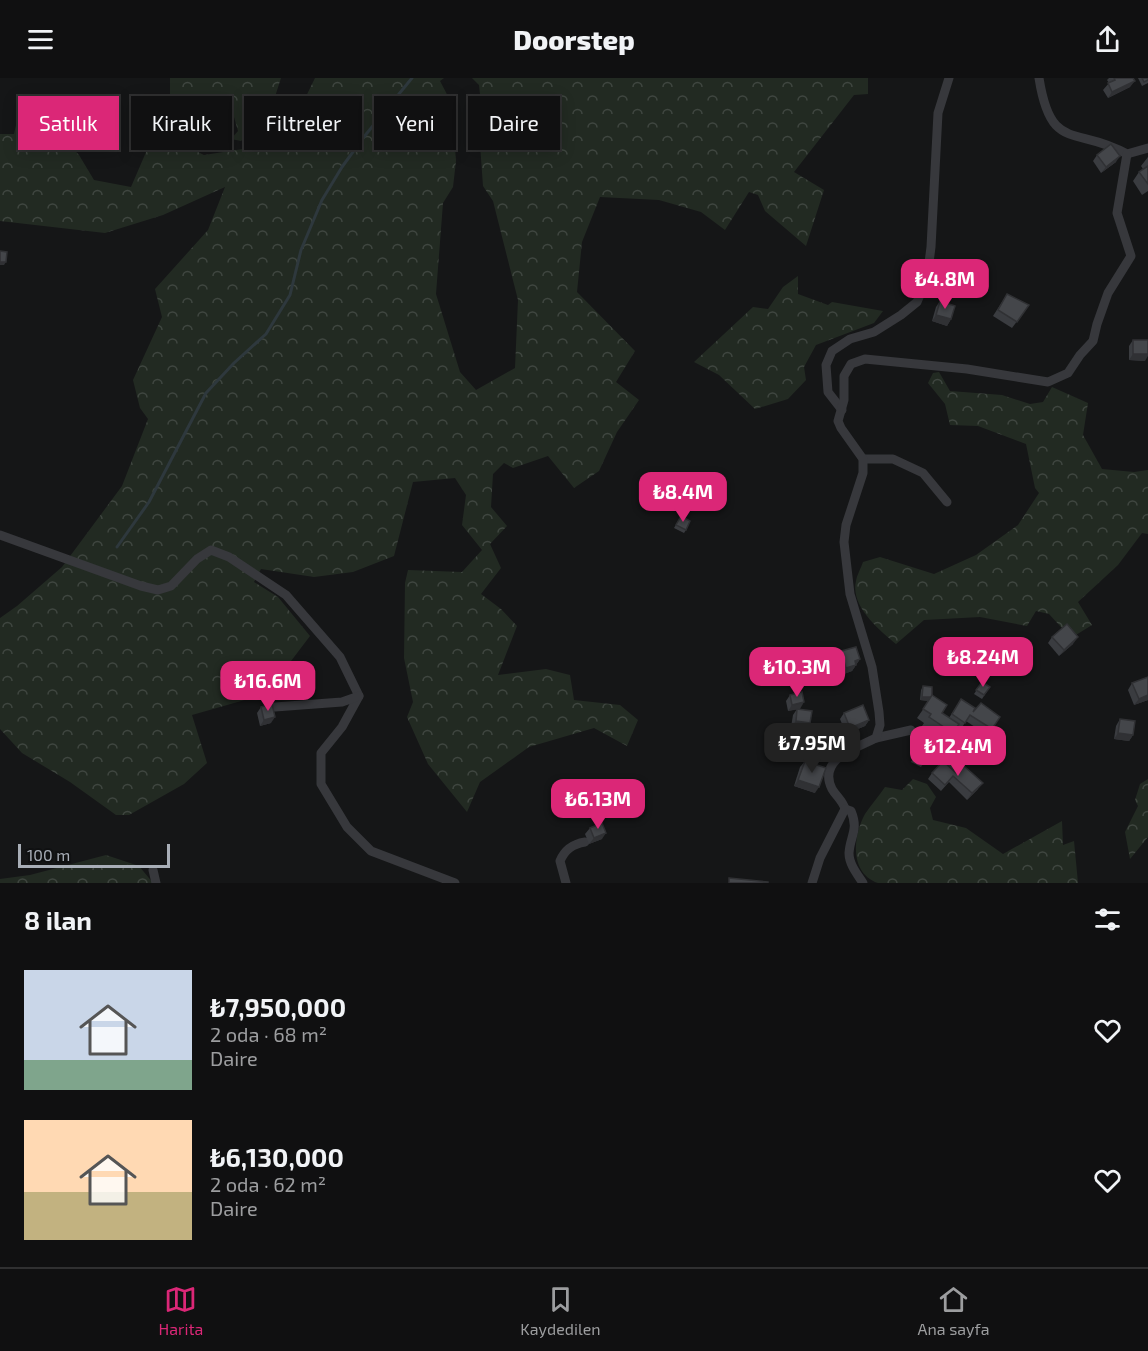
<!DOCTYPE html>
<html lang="tr">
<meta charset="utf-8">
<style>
:root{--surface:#101011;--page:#1e1e1f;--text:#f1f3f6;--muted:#9c9d9f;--line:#303031;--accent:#db2777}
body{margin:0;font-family:"Exo 2",sans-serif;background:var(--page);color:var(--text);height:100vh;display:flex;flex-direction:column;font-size:22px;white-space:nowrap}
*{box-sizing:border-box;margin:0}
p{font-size:20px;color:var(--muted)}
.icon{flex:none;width:33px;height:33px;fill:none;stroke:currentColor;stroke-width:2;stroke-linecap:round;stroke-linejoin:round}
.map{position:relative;height:805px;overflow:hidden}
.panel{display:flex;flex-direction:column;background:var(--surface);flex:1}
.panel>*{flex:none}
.hud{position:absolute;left:18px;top:18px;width:600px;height:54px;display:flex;gap:12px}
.scale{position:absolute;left:18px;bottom:15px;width:152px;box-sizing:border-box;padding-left:6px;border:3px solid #a8aeb7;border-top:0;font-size:16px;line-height:21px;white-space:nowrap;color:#a8aeb7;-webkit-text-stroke:4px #101112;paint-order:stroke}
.price{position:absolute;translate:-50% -51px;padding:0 14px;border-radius:12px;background:var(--accent);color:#fff;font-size:20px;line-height:39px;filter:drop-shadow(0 2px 3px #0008)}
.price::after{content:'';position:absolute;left:50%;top:36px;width:18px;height:14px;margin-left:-9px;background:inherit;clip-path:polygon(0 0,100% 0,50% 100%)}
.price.on{background:#222;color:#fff}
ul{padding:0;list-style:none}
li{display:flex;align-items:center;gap:18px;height:150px;padding:0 24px}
li span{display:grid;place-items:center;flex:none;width:168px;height:120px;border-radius:0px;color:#555}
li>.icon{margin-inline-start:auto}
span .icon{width:72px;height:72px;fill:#fffc;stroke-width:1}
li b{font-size:26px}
h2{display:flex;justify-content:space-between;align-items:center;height:72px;padding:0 24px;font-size:26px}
.chip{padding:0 21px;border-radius:0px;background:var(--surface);box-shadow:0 3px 15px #0003,0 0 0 2px var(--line);font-size:21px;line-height:54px}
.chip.on{background:var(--accent);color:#fff}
header{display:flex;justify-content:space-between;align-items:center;height:78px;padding:0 24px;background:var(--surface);font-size:27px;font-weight:800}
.tab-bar{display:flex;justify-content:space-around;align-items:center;height:84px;border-top:2px solid var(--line);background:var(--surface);font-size:16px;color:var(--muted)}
.tab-bar a{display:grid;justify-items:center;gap:3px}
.tab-bar .on{color:var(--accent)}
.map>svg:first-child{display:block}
.forest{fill:url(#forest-crowns)}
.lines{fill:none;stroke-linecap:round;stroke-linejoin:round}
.stream{stroke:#2e383d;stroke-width:3}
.minor{stroke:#37383c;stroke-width:9}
.wall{fill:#3a3c40}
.shaded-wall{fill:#303134}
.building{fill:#44464a;stroke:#303134;stroke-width:1.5}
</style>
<header><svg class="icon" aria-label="menu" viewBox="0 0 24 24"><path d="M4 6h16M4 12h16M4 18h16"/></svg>Doorstep<svg class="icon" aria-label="share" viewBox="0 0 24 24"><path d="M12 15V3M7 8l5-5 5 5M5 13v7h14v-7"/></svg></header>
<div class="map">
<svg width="1148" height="805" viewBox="0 0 1148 805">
<defs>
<pattern id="forest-crowns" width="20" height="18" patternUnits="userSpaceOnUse" patternTransform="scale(1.5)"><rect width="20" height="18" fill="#222a22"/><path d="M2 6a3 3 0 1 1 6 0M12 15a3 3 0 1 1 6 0" fill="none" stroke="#3f4640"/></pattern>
</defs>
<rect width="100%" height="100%" fill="#151617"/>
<!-- forest -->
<g class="forest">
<polygon points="170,0 281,0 272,28 262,42 241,63 231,61 238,53 234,39 214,30 170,21"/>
<polygon points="315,0 444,0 440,3 452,26 456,83 453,109 443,125 436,216 460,294 476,312 515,290 518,222 493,123 483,108 480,66 482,34 479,7 472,0 868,0 868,16 854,17 794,94 824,112 806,168 765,133 758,117 749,114 725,152 701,134 659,122 600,119 582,164 577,214 635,273 616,304 639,322 617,354 599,393 574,410 548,378 513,390 504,385 493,396 491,429 507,448 490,466 501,490 481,516 501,531 517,548 498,597 546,591 570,597 574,622 620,627 638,642 627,668 594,650 529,669 480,704 467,734 428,686 407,639 413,624 404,580 405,505 408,492 462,494 482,472 462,447 466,417 455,400 413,404 394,478 353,494 314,499 261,491 254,504 278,519 310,558 266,616 192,637 207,685 184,706 129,737 116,737 70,704 22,675 0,651 0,540 17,528 62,489 122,408 148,341 140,330 133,302 162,239 155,211 208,152 225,109 163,137 105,155 0,143 0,56 14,56 23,16 79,77 94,102 131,109 159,44 195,54 192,71 204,77 275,66 295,41"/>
<polygon points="798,198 798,216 828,227 832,224 883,233 874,245 816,267 804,289 806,302 788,321 755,331 719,297 694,284 753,229 768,231 783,209"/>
<path d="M939,294L950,313L1002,317L1030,326L1043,324L1052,309L1088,325L1083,357L1102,391L1134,394L1148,392V456L1142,455L1118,487L1078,524L1092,547L1071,560L1049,536L1036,533L1027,548L980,539L924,542L896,566C879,552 850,528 856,503C857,497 861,490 863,484L880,479L934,496L976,477L1018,447L1039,415L1035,410L1026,366L978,348L950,347L945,326L928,305L933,295Z"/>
<path d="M913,701L927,706L936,719L930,730L933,742L966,750L1003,776L1062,743L1063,767L1074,763L1078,805H878C849,795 853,758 865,736C871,727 879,718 885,709L902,712Z"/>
<polygon points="1148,701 1148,759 1130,781 1125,754 1138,728 1135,722 1140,706"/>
<polygon points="106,777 139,788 153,805 0,805 0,801 30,797"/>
</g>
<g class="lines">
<!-- stream -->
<polyline class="stream" points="117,469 149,424 206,315 234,285 266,256 290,217 301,172 322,122 342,89 363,60 412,0"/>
<!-- minor -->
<g class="minor">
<path d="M1039,0C1051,76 1076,47 1127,76L1148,70"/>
<polyline points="842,332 828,314 826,287 832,273 850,261 874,254 901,237 917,224 927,200 931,169 938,35 949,0"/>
<polyline points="863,381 893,381 923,395 947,424"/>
<polyline points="0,457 141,508 158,512 171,508 197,481 211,472 229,479 286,517 340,579 359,618 342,649 321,675 321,706 347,749 371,773 455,805"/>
<polyline points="275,629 342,624 359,618"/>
<polyline points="876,660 911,652"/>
<path d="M845,731C843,723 836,718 832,711C817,681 856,670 876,660L880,647L879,634L872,589L850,516L844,464L846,447L863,395V381L841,350L838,343L844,322V298L851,286L865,281L967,291L1048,304L1068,295L1080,277L1093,263L1097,246L1108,215L1131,178L1117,135L1127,76"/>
<polyline points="153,792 156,805"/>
<path d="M566,805L560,783C565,771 573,766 585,764"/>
<path d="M812,805L820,780L845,731L851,733C859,752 850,758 849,775C849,786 857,796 863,805"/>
</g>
</g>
<!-- wall -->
<g class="wall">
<polygon points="1109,0 1133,0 1130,9 1108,20 1103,12 1109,5 1107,2"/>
<polygon points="1138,0 1148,0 1148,5 1142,8"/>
<polygon points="1097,77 1116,84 1101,95 1093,83"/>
<polygon points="1148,79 1148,113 1142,117 1133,103 1139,94 1143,91 1141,88"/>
<polygon points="1007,216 1029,227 1012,250 993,238"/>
<polygon points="940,223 951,241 947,248 932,243 936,229"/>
<polygon points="1133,262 1145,283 1129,282 1129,268"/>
<polygon points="681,438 686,452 684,455 674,450"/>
<polygon points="1052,559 1073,566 1059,578 1048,565"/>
<polygon points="841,573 860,581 852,593 841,597 836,579"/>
<polygon points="982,604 990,609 982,621 974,616"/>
<polygon points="1132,605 1148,622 1134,627 1128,612"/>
<polygon points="923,608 932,618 942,635 949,640 961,621 973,634 1000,639 987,657 966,643 961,651 957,649 946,664 922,648 924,645 917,640 929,623 920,622 921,612"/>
<polygon points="790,617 800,631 798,631 810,645 806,652 791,649 793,637 797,631 788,633 786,623"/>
<polygon points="261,629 271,645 260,648 257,635"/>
<polygon points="844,635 869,642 865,648 846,656 840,641"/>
<polygon points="1120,641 1133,657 1129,663 1114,661 1116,648"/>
<polygon points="957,666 969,674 956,693 951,690 978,711 967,722 949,704 941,713 928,701 932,695 945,684"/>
<polygon points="918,672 923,686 921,689 911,684"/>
<polygon points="805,683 815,715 794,708 800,689"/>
<polygon points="590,750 602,761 589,766 585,756"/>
</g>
<!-- shaded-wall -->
<g class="shaded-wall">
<polygon points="1135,3 1130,9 1108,20 1112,14"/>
<polygon points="1120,78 1116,84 1101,95 1106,89"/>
<polygon points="0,184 6,184 4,187 0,187"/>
<polygon points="936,237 951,241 947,248 932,243"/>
<polygon points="1133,276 1148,276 1148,278 1145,283 1129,282"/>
<polygon points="1078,559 1073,566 1059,578 1064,572"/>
<polygon points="860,581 852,593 841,597 846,590 855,583"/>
<polygon points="1148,617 1148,622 1134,627 1139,621"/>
<polygon points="922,619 932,619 929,623 920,622"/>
<polygon points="804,624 800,631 788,633 792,627"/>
<polygon points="275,639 271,645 260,648 264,642"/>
<polygon points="869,642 865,648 846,656 850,650"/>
<polygon points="796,643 810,645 806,652 791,649"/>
<polygon points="1118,655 1133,657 1129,663 1114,661"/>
<polygon points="798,702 819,709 815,715 794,708"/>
<polygon points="983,705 978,711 967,722 972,715"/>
<polygon points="606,755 602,761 589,766 594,760"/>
</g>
<!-- building -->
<g class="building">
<polygon points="1114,0 1133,0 1135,3 1112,14 1108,5 1115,2"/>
<polygon points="1142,0 1148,0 1148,2 1144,4"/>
<polygon points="1111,66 1120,78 1106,89 1097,77"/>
<polygon points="1148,88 1148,106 1139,94"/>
<polygon points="0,173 7,174 6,184 0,184"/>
<polygon points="1007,216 1029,227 1017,244 998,232"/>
<polygon points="940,223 955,228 951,241 936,237"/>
<rect x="1133" y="262" width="15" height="14"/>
<polygon points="681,438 690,443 686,452 676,447"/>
<polygon points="1067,546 1078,559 1064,572 1052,559"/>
<polygon points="856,569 860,581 855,583 856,587 846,590 841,573"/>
<polygon points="1148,599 1148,617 1139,621 1132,605"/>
<polygon points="982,604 990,609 984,617 976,612"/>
<polygon points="923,608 932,609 932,619 922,619"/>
<polygon points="802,614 804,624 792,627 790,617"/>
<polygon points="932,617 947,627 942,635 959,646 953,655 929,639 931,636 923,631"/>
<polygon points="961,621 975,630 973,634 981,625 1000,639 992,651 970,637 965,645 952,636"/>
<polygon points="272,626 275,639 264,642 261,629"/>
<polygon points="863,627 869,642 850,650 844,635"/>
<polygon points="797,631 812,633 810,645 796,643"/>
<polygon points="1120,641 1135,643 1133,657 1118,655"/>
<polygon points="957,666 969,674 960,687 948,679"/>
<polygon points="918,672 928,677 923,686 913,681"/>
<polygon points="805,683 826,690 819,709 798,702"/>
<polygon points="943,683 956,695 964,688 983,705 972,715 953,698 945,707 932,695"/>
<polygon points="602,745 606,755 594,760 590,750"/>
<polygon points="729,800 768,804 768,805 729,805"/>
</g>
</svg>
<div class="scale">100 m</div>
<b class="price" style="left:945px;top:232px">₺4.8M</b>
<b class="price" style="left:683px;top:445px">₺8.4M</b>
<b class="price" style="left:983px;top:610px">₺8.24M</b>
<b class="price" style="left:797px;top:620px">₺10.3M</b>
<b class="price" style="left:268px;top:634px">₺16.6M</b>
<b class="price on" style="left:812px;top:696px">₺7.95M</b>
<b class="price" style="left:958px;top:699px">₺12.4M</b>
<b class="price" style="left:598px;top:752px">₺6.13M</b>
<div class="hud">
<a class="chip on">Satılık</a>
<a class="chip">Kiralık</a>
<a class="chip">Filtreler</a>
<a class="chip">Yeni</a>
<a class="chip">Daire</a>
</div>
</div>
<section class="panel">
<h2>8 ilan<svg class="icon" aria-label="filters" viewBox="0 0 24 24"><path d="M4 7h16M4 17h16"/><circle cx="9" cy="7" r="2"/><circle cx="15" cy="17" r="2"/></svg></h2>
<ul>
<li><span style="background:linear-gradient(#c9d6e8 75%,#7fa58c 0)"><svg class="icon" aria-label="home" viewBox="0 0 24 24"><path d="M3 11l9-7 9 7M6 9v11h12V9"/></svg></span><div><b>₺7,950,000</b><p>2 oda · 68 m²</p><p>Daire</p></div><svg class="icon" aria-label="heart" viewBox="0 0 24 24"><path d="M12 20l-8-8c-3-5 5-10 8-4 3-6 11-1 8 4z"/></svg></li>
<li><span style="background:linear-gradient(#ffd9b3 60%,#c2b280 0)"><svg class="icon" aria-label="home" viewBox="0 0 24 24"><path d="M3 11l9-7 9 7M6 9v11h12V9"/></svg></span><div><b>₺6,130,000</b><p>2 oda · 62 m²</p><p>Daire</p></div><svg class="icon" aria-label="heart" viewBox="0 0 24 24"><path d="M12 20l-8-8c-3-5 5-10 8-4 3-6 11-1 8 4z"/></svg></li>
</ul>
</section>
<nav class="tab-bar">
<a class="on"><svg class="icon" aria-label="map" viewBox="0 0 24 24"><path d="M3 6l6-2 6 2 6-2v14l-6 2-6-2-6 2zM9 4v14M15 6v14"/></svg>Harita</a>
<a><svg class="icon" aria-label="saved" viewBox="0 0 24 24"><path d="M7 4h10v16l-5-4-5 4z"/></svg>Kaydedilen</a>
<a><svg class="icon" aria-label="home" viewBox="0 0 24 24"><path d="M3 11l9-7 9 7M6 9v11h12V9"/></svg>Ana sayfa</a>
</nav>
